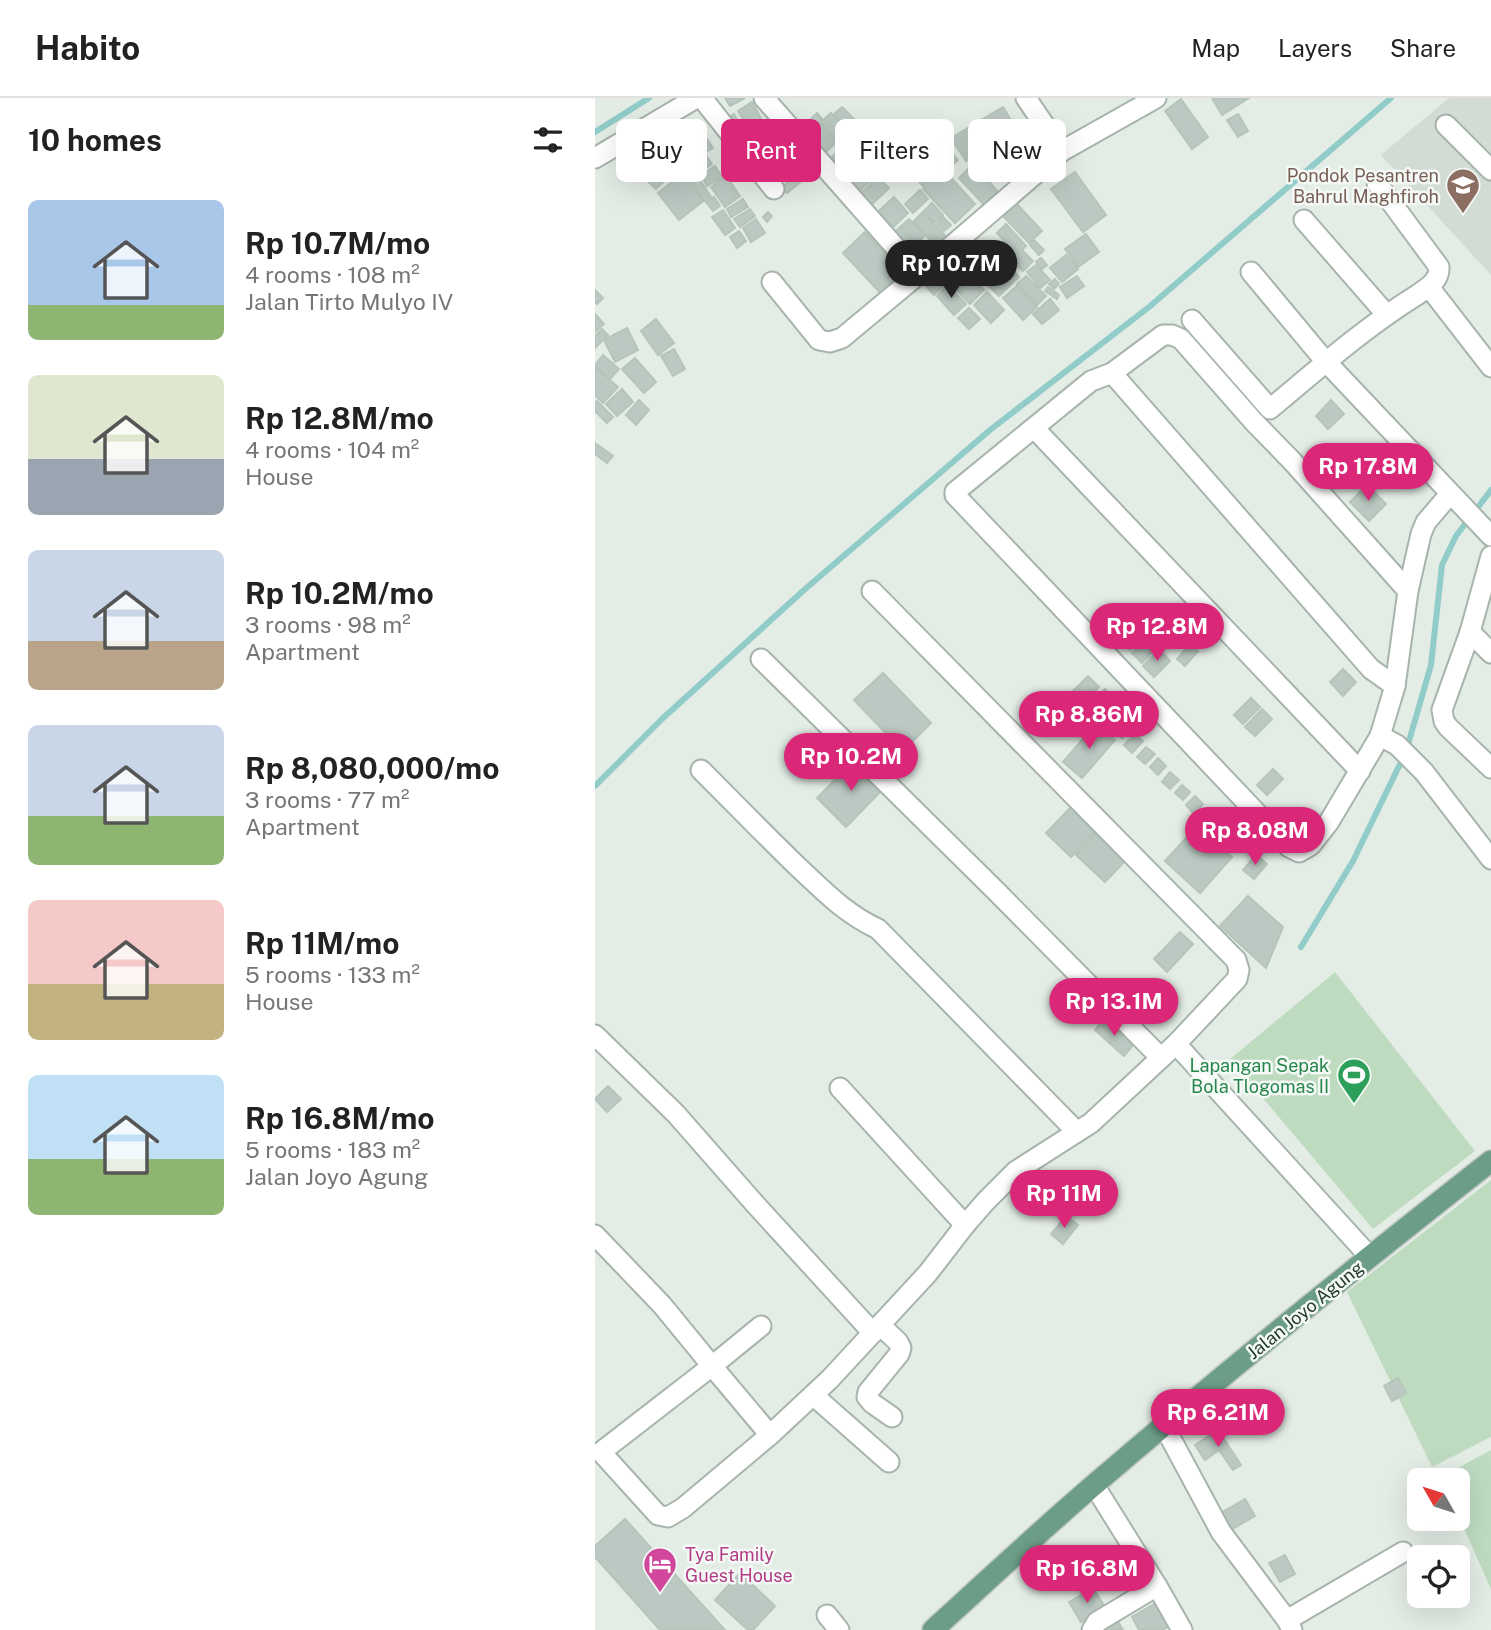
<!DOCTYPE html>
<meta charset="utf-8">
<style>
:root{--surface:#fff;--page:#f6f6f6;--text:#222;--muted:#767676;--line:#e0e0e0;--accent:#db2777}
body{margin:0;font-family:"Public Sans",sans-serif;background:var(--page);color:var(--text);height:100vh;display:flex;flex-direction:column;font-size:26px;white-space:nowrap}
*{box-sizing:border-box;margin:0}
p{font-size:23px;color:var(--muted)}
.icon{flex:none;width:38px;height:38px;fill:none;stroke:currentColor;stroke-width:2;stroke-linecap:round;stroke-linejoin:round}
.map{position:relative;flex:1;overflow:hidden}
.side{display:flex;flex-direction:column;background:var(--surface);width:595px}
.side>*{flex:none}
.top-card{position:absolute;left:21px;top:21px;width:665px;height:63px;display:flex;gap:14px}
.needle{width:46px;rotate:309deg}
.controls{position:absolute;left:812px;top:1370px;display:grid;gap:14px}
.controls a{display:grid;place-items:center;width:63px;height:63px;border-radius:10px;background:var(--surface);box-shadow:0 7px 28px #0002;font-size:35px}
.price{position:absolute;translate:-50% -60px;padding:0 16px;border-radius:24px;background:var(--accent);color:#fff;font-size:23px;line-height:46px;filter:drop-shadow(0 2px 4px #0008)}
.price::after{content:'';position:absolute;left:50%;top:42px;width:21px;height:16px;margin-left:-10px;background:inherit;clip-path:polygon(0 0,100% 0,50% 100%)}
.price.active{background:#222;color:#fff}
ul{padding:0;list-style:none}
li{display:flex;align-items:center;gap:21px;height:175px;padding:0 28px}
li span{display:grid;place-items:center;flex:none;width:196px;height:140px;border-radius:10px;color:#555}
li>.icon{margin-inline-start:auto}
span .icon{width:84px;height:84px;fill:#fffc;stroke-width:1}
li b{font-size:30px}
h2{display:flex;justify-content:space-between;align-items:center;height:84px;padding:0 28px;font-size:30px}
.tag{padding:0 24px;border-radius:10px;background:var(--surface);box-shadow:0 7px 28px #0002;font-size:24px;line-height:63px}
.tag.active{background:var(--accent);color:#fff}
header{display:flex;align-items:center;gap:42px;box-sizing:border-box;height:98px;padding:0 35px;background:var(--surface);border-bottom:2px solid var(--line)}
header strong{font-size:33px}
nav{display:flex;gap:38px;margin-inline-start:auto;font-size:24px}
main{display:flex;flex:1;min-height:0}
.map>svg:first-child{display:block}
.built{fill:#d2dcd5}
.green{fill:#bedbc0}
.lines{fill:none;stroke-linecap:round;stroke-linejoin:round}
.stream{stroke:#91ccc9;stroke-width:6}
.building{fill:#bcc9c2;stroke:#b6c5bc;stroke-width:2}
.minor-casing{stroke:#a7b4ac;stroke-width:23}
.major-casing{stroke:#c2c8c5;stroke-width:24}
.minor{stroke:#fff;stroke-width:19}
.major{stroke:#6c9d86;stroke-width:21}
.labels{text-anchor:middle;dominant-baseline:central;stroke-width:5;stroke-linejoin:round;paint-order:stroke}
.education-label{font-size:18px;fill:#785e54;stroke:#f4f9f5;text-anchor:end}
.leisure-label{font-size:18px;fill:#27864d;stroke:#f4f9f5;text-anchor:end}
.street-label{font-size:18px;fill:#253c31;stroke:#f4f9f5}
.hotel-label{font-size:18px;fill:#b23c85;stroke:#f4f9f5;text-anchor:start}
</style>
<header>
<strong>Habito</strong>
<nav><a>Map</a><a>Layers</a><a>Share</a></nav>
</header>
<main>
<section class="side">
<h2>10 homes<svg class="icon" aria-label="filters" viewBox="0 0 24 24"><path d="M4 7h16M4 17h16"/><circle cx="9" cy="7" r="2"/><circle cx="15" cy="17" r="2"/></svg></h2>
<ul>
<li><span style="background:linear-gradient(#a9c7e8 75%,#8fb573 0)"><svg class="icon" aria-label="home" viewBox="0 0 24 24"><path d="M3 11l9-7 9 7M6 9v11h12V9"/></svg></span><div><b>Rp 10.7M/mo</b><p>4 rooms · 108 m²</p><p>Jalan Tirto Mulyo IV</p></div></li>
<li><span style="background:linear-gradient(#dfe7d0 60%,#9aa5b1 0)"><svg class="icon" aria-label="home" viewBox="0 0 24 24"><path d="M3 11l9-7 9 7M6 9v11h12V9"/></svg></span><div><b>Rp 12.8M/mo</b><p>4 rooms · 104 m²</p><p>House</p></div></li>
<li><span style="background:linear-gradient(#c9d6e8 65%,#b9a48a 0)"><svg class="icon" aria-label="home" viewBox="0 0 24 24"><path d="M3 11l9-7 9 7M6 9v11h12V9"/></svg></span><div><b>Rp 10.2M/mo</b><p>3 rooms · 98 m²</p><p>Apartment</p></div></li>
<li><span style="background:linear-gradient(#c9d6e8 65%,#8fb573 0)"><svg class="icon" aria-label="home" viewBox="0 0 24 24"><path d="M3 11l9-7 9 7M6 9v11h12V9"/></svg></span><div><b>Rp 8,080,000/mo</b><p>3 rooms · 77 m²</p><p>Apartment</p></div></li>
<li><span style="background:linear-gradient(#f6c9c9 60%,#c2b280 0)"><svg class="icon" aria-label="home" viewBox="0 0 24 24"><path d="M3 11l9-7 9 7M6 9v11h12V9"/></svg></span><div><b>Rp 11M/mo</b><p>5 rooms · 133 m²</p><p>House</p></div></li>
<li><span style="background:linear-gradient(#bfe0f5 60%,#8fb573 0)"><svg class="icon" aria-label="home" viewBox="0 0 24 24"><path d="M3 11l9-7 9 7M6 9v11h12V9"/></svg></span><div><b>Rp 16.8M/mo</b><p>5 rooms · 183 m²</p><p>Jalan Joyo Agung</p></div></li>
</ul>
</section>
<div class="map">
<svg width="896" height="1532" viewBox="0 0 896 1532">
<rect width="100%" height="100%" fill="#e4ece6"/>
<!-- built -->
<polygon class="built" points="854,0 896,0 896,177 786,57"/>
<!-- green -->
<g class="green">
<polygon points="740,874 880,1053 778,1131 635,961"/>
<polygon points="896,1082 896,1339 837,1369 752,1194"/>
<polygon points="896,1352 896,1491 863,1417 863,1382 847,1382 846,1379"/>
</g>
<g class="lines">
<!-- stream -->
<g class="stream">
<polyline points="0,34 54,0"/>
<polyline points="812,650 836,567 847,467 861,438 896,392"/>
<polyline points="0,688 67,621 209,492 395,332 554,209 796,0"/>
<polyline points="706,849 758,763 808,660"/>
</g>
</g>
<!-- building -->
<g class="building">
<polygon points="130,0 150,0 135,8"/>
<polygon points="617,0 654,0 627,17"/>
<polygon points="586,1 613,39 597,51 570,13"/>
<polygon points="157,4 166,20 152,28 143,13"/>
<polygon points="247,9 266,28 257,36 239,16"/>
<polygon points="408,9 422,32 371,63 356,40"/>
<polygon points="222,15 227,21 216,31 211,26"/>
<polygon points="236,15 253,33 243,43 226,24"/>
<polygon points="139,16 149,34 141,39 130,22"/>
<polygon points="643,16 653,33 643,39 632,22"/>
<polygon points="224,25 242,44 224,60 207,42"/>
<polygon points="95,29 98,34 95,36 102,46 90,54 82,44 74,49 71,44"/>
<polygon points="158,31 165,38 153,49 146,42"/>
<polygon points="177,31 181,35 170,45 166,41"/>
<polygon points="427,34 447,61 423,78 404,50"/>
<polygon points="186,39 193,50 182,58 174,47"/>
<polygon points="266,40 279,53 264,68 251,54"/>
<polygon points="112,41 118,50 111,54 105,46"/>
<polygon points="51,46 79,73 61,91 34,65"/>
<polygon points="80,46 91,60 81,69 70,55"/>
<polygon points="106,50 117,66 104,75 92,59"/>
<polygon points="200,50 212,66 191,81 180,66"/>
<polygon points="352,50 363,62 354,70 343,58"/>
<polygon points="246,51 275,83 259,98 229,66"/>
<polygon points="337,60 347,70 328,88 318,77"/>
<polygon points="378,66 405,96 391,109 364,80"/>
<polygon points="214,67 219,73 192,95 187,89"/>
<polygon points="96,68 116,99 109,103 89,73"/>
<polygon points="120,68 127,79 112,88 106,77"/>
<polygon points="349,72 380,106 360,125 328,91"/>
<polygon points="480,74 511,117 488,134 456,91"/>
<polygon points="87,76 108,103 84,122 63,95"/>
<polygon points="131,78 145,98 130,109 116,89"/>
<polygon points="283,79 294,90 270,113 259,102"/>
<polygon points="325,92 333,101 318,115 310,106"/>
<polygon points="119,99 125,108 118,113 111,104"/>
<polygon points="299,99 313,115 291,136 276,120"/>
<polygon points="148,101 153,109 136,119 132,111"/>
<polygon points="420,104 447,133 434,145 407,117"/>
<polygon points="337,105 348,117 339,125 329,113"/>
<polygon points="155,111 160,118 145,129 139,121"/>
<polygon points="128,112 140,130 130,137 117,119"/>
<polygon points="173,114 177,118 172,124 168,119"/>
<polygon points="328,114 355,143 345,152 318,124"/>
<polygon points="348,119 356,127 349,133 342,126"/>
<polygon points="161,121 170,135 156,144 148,130"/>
<polygon points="314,121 330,137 321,146 305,129"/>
<polygon points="411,126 431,148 427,152 438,163 428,173 412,157 418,152 402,135"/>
<polygon points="305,129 320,145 308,156 294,140"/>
<polygon points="144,133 151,143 142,150 135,139"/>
<polygon points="270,134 312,179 290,200 248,155"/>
<polygon points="491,136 504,154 483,169 470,151"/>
<polygon points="439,142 449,152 444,157 435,147"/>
<polygon points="381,143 399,163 405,158 412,166 391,186 365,158"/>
<polygon points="325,146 335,155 322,167 313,157"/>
<polygon points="471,157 483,171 467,184 455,170"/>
<polygon points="446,160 452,167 447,171 441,164"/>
<polygon points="363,164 389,192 375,206 349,178"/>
<polygon points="441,167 455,182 445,190 432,174"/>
<polygon points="336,169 351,186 339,197 324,180"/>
<polygon points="415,169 424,179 404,198 394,188"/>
<polygon points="431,178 451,198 442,207 422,186"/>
<polygon points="482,178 489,188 472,200 465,189"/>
<polygon points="460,181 464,186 459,191 454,186"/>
<polygon points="353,187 371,206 359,217 342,198"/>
<polygon points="422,188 442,209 428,222 408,200"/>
<polygon points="453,189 464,197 462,201 450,193"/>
<polygon points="0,192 8,200 2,206 0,204"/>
<polygon points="392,194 409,212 396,225 379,207"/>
<polygon points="455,201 464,212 447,226 438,216"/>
<polygon points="374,210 385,221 374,231 363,220"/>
<polygon points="0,216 9,226 0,234"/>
<polygon points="61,221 79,245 63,257 46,233"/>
<polygon points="32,230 43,252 20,264 9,242"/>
<polygon points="7,231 13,237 0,250 0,238"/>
<polygon points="79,251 90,271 78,278 66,258"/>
<polygon points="8,257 24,271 15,281 0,267"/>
<polygon points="40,260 61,284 49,295 27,271"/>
<polygon points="0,269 23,289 8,305 0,297"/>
<polygon points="27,291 38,304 22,318 11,306"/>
<polygon points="44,302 54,312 41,327 31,317"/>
<polygon points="736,302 749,316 733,331 721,318"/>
<polygon points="2,303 18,319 12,325 0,313 0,305"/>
<polygon points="0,345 18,358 12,365 0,356"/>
<polygon points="772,387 791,406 774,423 755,404"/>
<polygon points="540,529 549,537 535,552 526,544"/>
<polygon points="551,540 561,550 547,565 537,555"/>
<polygon points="595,546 603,553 590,568 582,561"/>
<polygon points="564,551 575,563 559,579 548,568"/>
<polygon points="748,571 761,584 748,598 735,584"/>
<polygon points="288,575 336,625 308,653 259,602"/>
<polygon points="493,578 504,589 487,606 476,595"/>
<polygon points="510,591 520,602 500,621 489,611"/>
<polygon points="656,600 665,609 648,626 639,617"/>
<polygon points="516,610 524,618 514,628 506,621"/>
<polygon points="667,611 677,621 660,638 650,629"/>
<polygon points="528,622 537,630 527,640 519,632"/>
<polygon points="501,626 520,642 487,680 468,664"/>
<polygon points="540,636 548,643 537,655 529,647"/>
<polygon points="551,649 560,656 550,666 542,659"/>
<polygon points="563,660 571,668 563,677 555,669"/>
<polygon points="260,661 289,690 251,729 222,700"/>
<polygon points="678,671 688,681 672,697 662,687"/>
<polygon points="575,674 584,682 575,691 567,684"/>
<polygon points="587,687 595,694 588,702 580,695"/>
<polygon points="600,698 608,706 599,716 591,707"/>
<polygon points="478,707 503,731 476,759 451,735"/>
<polygon points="612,712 620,718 611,729 603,722"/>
<polygon points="602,728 637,759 605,795 570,763"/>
<polygon points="501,736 530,763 510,784 481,757"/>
<polygon points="661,757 672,766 659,781 648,772"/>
<polygon points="653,798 688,829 671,870 625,828"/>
<polygon points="585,834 598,846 572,874 559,861"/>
<polygon points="509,921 538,947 529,958 500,932"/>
<polygon points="13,988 26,1001 12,1014 0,1001"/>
<polygon points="471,1118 483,1127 468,1146 456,1136"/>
<polygon points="803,1280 811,1295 797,1303 789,1288"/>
<polygon points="623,1332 646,1367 638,1372 624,1352 610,1362 600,1347"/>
<polygon points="650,1401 660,1418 634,1433 624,1416"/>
<polygon points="30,1421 130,1532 65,1532 0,1459 0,1448"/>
<polygon points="690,1457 700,1476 685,1484 674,1465"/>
<polygon points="145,1475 180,1508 158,1532 153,1532 120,1502"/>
<polygon points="498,1490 510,1509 486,1524 474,1504"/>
<polygon points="563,1504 575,1528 567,1532 544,1532 537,1519"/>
<polygon points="522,1522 528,1532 504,1532"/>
</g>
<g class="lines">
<!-- minor casing -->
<g class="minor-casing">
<g id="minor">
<polyline points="107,0 179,91"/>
<polyline points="169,0 324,176"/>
<polyline points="431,0 467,53"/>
<polyline points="851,27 896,72"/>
<polyline points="0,60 101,0"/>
<polyline points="709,122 791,216"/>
<polyline points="656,174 731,264"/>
<polyline points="177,184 224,242 235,244 247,240 324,176 467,53 561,0"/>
<polyline points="834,189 896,269"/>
<path d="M597,222L675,311C723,271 769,230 822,197C832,190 845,183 844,169L782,85"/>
<polyline points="736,269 896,438"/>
<polyline points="517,275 776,571 800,588"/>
<polyline points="439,330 765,673"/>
<polyline points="896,458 875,534 847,612 849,623 853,629 896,670"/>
<polyline points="813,493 697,363 659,324 586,241 577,237 568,237 517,275 496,283 360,394 360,397 694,749 704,754 716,747 734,724 785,638 800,588 813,493 826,436 831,424 855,396"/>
<polyline points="875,534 896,555"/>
<polyline points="166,561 400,792 566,960"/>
<polyline points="785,638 802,647 829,674 896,761"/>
<path d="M106,672C138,704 169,736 202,768C229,793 249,815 283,831L482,1034"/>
<polyline points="0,937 81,1016 160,1106 278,1235"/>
<polyline points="581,946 775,1159"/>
<polyline points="245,990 370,1127"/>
<polyline points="0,1137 67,1207 117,1268 6,1354 63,1417 73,1419 88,1410 175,1337 235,1281 333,1175 370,1127 391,1103 421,1073 496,1025 581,946 642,881 644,872 641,862 277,493"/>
<polyline points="285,1227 303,1244 306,1250 304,1256 273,1294 272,1299 277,1305 297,1319"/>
<polyline points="166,1228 117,1268 175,1337"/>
<polyline points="218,1297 294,1364"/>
<polyline points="569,1328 626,1434 692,1522 697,1532"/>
<polyline points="499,1387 562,1488 587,1532"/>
<polyline points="232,1517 244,1532"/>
<polyline points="692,1522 808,1454"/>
<polyline points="497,1532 502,1524 562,1488"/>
</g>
</g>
<!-- major casing -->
<g class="major-casing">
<path id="major" d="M338,1532C392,1483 445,1433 500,1386C629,1275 762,1168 896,1063"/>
</g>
<!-- minor -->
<use href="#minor" class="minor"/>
<!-- major -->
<use href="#major" class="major"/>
</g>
<!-- icons -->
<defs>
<g id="school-pin" transform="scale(1.75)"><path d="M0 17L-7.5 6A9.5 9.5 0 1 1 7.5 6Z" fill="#8d6e63" stroke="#f4f9f5"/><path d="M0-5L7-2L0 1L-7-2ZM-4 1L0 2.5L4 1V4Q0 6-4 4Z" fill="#fff"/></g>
<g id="stadium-pin" transform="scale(1.75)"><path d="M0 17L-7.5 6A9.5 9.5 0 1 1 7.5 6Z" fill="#2e9e5b" stroke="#f4f9f5"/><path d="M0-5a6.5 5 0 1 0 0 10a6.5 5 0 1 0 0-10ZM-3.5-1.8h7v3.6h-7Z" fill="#fff"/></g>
<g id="hotel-pin" transform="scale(1.75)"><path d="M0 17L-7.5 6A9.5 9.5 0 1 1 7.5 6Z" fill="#d1479c" stroke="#f4f9f5"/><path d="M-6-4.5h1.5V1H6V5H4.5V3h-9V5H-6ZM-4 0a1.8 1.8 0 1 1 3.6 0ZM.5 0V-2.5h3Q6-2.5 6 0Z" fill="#fff"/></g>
</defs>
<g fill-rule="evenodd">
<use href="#school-pin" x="868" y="87"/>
<use href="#stadium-pin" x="759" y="977"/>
<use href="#hotel-pin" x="65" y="1466"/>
</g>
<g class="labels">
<!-- education labels -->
<g class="education-label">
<text x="844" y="77">Pondok Pesantren<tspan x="844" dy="21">Bahrul Maghfiroh</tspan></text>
</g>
<!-- leisure labels -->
<g class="leisure-label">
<text x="734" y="967">Lapangan Sepak<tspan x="734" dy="21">Bola Tlogomas II</tspan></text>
</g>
<!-- street labels -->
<g class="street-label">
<text transform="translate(710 1212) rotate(-39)">Jalan Joyo Agung</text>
</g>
<!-- hotel labels -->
<g class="hotel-label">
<text x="90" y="1456">Tya Family<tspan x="90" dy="21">Guest House</tspan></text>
</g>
</g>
</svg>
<div class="controls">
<a><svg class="needle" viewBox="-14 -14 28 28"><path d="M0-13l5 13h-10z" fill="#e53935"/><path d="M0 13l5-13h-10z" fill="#767676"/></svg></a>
<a><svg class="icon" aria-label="locate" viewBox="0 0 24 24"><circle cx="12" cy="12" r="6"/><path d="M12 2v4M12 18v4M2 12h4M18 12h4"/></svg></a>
</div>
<b class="price active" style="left:356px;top:202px">Rp 10.7M</b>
<b class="price" style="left:773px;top:405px">Rp 17.8M</b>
<b class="price" style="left:562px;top:565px">Rp 12.8M</b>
<b class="price" style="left:494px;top:653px">Rp 8.86M</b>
<b class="price" style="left:256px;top:695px">Rp 10.2M</b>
<b class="price" style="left:660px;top:769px">Rp 8.08M</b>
<b class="price" style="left:519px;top:940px">Rp 13.1M</b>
<b class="price" style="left:469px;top:1132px">Rp 11M</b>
<b class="price" style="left:623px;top:1351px">Rp 6.21M</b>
<b class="price" style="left:492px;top:1507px">Rp 16.8M</b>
<div class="top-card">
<a class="tag">Buy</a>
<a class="tag active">Rent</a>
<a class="tag">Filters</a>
<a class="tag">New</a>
</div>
</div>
</main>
